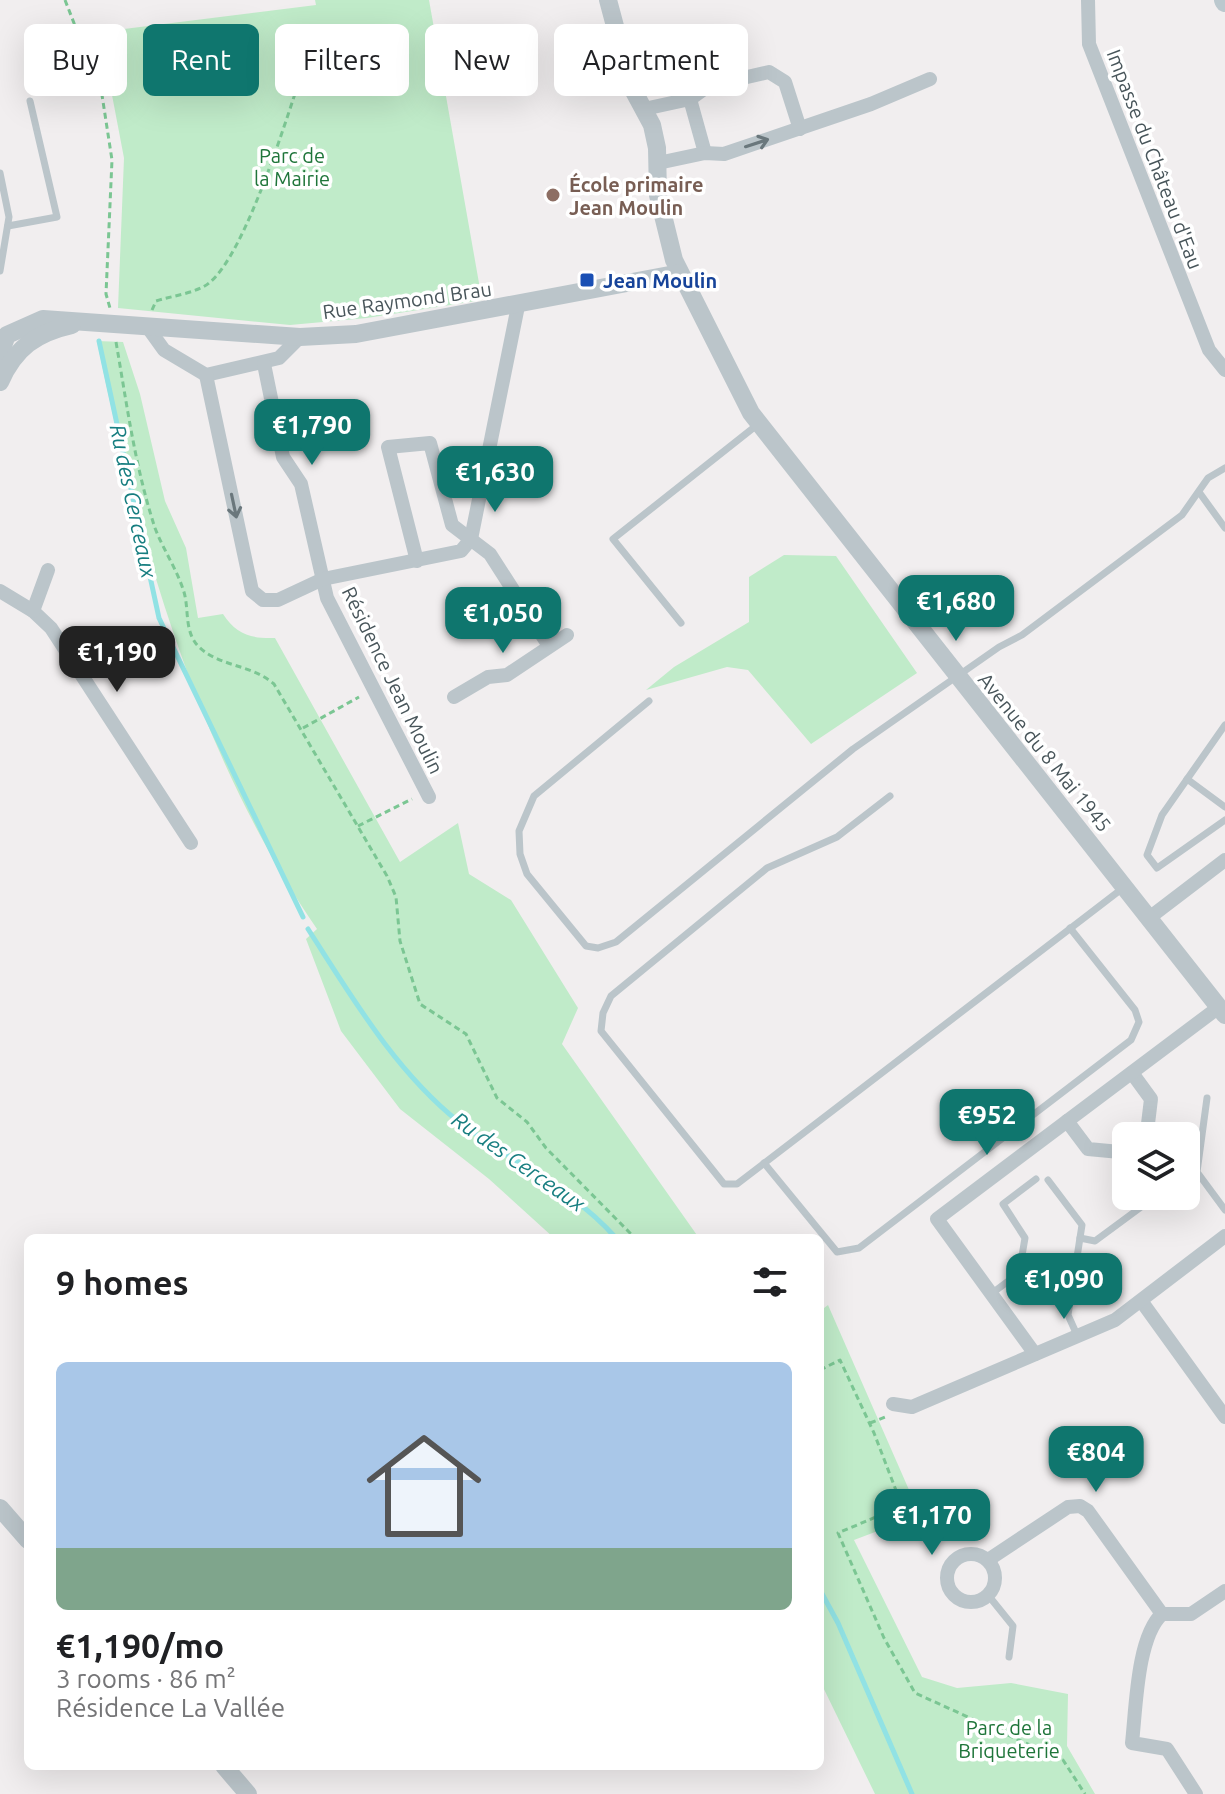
<!DOCTYPE html>
<meta charset="utf-8">
<style>
:root{--surface:#fff;--page:#f6f6f6;--text:#202124;--muted:#757577;--line:#e0e0e0;--accent:#0f766e}
body{margin:0;font-family:Ubuntu,sans-serif;background:var(--page);color:var(--text);height:100vh;display:flex;flex-direction:column;font-size:30px;white-space:nowrap}
*{box-sizing:border-box;margin:0}
p{font-size:26px;color:var(--muted)}
.icon{flex:none;width:44px;height:44px;fill:none;stroke:currentColor;stroke-width:2;stroke-linecap:round;stroke-linejoin:round}
.map{position:relative;flex:1;overflow:hidden}
.side{position:absolute;left:24px;top:1234px;width:800px;height:536px;display:flex;flex-direction:column;background:var(--surface);border-radius:12px;box-shadow:0 8px 32px #0002}
.side>*{flex:none}
.top-card{position:absolute;left:24px;top:24px;width:800px;height:72px;display:flex;gap:16px}
.controls{position:absolute;left:1112px;top:1122px;display:grid;gap:16px}
.controls a{display:grid;place-items:center;width:88px;height:88px;border-radius:12px;background:var(--surface);box-shadow:0 8px 32px #0002;font-size:40px}
.price{position:absolute;translate:-50% -68px;padding:0 18px;border-radius:16px;background:var(--accent);color:#fff;font-size:26px;line-height:52px;filter:drop-shadow(0 2px 4px #0008)}
.price::after{content:'';position:absolute;left:50%;top:48px;width:24px;height:18px;margin-left:-12px;background:inherit;clip-path:polygon(0 0,100% 0,50% 100%)}
.price.active{background:#222;color:#fff}
ul{padding:0;list-style:none}
li{display:grid;align-content:center;gap:16px;height:424px;padding:0 32px}
li+li{border-top:2px solid var(--line)}
li span{display:grid;place-items:center;height:248px;border-radius:12px;color:#555}
li>.icon{margin-inline-start:auto}
span .icon{width:144px;height:144px;fill:#fffc;stroke-width:1}
li b{font-size:34px}
h2{display:flex;justify-content:space-between;align-items:center;height:96px;padding:0 32px;font-size:34px}
.chip{padding:0 28px;border-radius:12px;background:var(--surface);box-shadow:0 8px 32px #0002;font-size:28px;line-height:72px}
.chip.active{background:var(--accent);color:#fff}
.map>svg:first-child{display:block}
.green{fill:#c0ebc9}
.lines{fill:none;stroke-linecap:round;stroke-linejoin:round}
.stream{stroke:#91e2e4;stroke-width:5}
.path{stroke:#7bc693;stroke-width:3;stroke-dasharray:6 4;stroke-linecap:butt}
.service{stroke:#bbc5ca;stroke-width:7}
.minor{stroke:#bbc5ca;stroke-width:14}
.tertiary{stroke:#bbc5ca;stroke-width:18}
.secondary{stroke:#bbc8ce;stroke-width:20}
.oneway{stroke:#6a777c}
.education-dot{fill:#8d6e63;stroke:#fff;stroke-width:3}
.transit-dot{fill:#1a4fb4;stroke:#fff;stroke-width:3}
.labels{text-anchor:middle;dominant-baseline:central;stroke-width:7;stroke-linejoin:round;paint-order:stroke}
.park-label{font-size:20px;fill:#1f753a;stroke:#fff}
.street-label{font-size:20px;fill:#48555a;stroke:#fff}
.education-label{font-size:20px;font-weight:bold;fill:#785e54;stroke:#fff;text-anchor:start}
.transit-label{font-size:20px;font-weight:bold;fill:#164399;stroke:#fff;text-anchor:start}
.water-label{font-size:22px;font-style:italic;fill:#177e80;stroke:#fff}
</style>
<div class="map">
<svg width="1225" height="1794" viewBox="0 0 1225 1794">
<rect width="100%" height="100%" fill="#f1eeef"/>
<!-- green -->
<g class="green">
<polygon points="315,0 429,0 482,300 367,318 290,325 118,308 124,158 112,95 92,33 316,5"/>
<path d="M97,341L123,342L140,394L165,501L186,548L198,618L223,614C236,634 251,639 275,638L400,862L458,823L469,874L511,900L578,1008L562,1044L699,1238H554L489,1179L400,1109L341,1031L306,939L317,929C198,755 139,546 97,341Z"/>
<polygon points="784,555 836,556 917,673 811,744 748,670 727,667 646,690 674,667 749,622 749,577"/>
<polygon points="828,1305 920,1515 854,1540 922,1677 957,1688 1011,1683 1068,1694 1067,1746 1095,1794 875,1794 820,1681 820,1311"/>
</g>
<g class="lines">
<!-- stream -->
<g class="stream">
<polyline points="99,341 159,618 303,917"/>
<path d="M308,929C352,997 395,1071 459,1122C511,1162 572,1188 616,1238"/>
<polyline points="820,1590 838,1623 912,1794"/>
</g>
<!-- path -->
<g class="path">
<polyline points="65,0 102,95 112,160 106,294 110,308"/>
<path d="M152,310L156,301C171,296 197,293 209,283C246,254 289,111 305,63"/>
<path d="M116,342C127,405 135,467 155,528C163,549 176,568 183,589C190,608 183,631 199,647C220,667 251,664 274,684L387,876L396,897L400,941L420,1004L466,1034L497,1098L527,1122L546,1148L635,1238"/>
<polyline points="303,728 359,697"/>
<polyline points="358,826 412,799"/>
<polyline points="820,1370 840,1360 874,1433 902,1506 838,1533 884,1638 915,1693 1063,1760 1085,1794"/>
<polyline points="870,1423 885,1417"/>
</g>
<!-- service -->
<g class="service">
<polyline points="0,173 9,217 0,271"/>
<polyline points="8,226 57,217 30,101"/>
<polyline points="1199,492 1225,528"/>
<polyline points="681,623 613,539 757,425"/>
<polyline points="649,701 534,796 519,831 520,854 527,874 586,946 598,948 616,942 853,749 999,647 1022,635 1182,515 1208,478 1225,468"/>
<polyline points="1225,725 1162,815 1147,855 1157,868 1225,820"/>
<polyline points="1187,779 1225,807"/>
<polyline points="890,796 837,837 767,868 611,996 603,1013 601,1031 724,1184 737,1184 1123,888"/>
<polyline points="1207,1098 1197,1172 1225,1210"/>
<polyline points="764,1163 837,1252 859,1248 1131,1040 1139,1022 1135,1010 1070,928"/>
<polyline points="1048,1180 1082,1225 1068,1315 1077,1335"/>
<polyline points="1080,1238 1095,1241 1156,1196"/>
<polyline points="991,1294 1019,1273 1025,1238 1003,1204 1036,1179"/>
<polyline points="988,1595 1013,1626 1009,1657"/>
</g>
<!-- minor -->
<g class="minor">
<polyline points="1088,0 1089,44 1209,350 1225,370"/>
<polyline points="690,99 705,153"/>
<polyline points="644,109 690,99 708,86 769,72 785,82 800,129"/>
<polyline points="658,163 705,153 724,154 871,104 930,79"/>
<polyline points="146,325 164,350 206,375 279,358 300,337"/>
<polyline points="264,364 283,457 301,484 327,598 429,797"/>
<polyline points="206,375 252,591 263,600 278,600 323,579 461,551 471,539 518,306"/>
<polyline points="417,561 388,447 430,443 452,525 490,554 549,646"/>
<polyline points="0,591 33,611 51,628 191,843"/>
<polyline points="33,611 48,570"/>
<polyline points="454,697 488,677 507,675 567,635"/>
<polyline points="1149,918 1225,860"/>
<polyline points="1132,1073 1151,1099 1147,1132 1141,1136"/>
<polyline points="1067,1121 1088,1149 1120,1152 1126,1147"/>
<polyline points="1142,1302 1225,1417"/>
<polyline points="1035,1354 937,1219 1219,1007"/>
<polyline points="893,1404 912,1407 1115,1320 1225,1236"/>
<circle cx="971" cy="1578" r="24"/>
<polyline points="988,1560 1068,1507 1080,1506 1088,1511 1162,1614"/>
<path d="M1162,1614C1137,1637 1136,1708 1132,1743L1167,1749L1196,1794"/>
<polyline points="1162,1614 1191,1614 1225,1591"/>
</g>
<!-- tertiary -->
<g class="tertiary">
<polyline points="608,0 631,86 652,125 657,148 658,195 674,260 751,413 1225,1015"/>
<polyline points="0,354 7,335 43,319 300,337 356,334 680,273"/>
<path d="M0,382C15,348 36,333 72,325"/>
<polyline points="0,1508 28,1540"/>
<polyline points="224,1766 248,1794"/>
</g>
<!-- secondary -->
<polyline class="secondary" points="1224,0 1225,2"/>
</g>
<!-- one-way arrows -->
<defs><path id="oneway-shaft" d="M-6 0H5M1.5-3L5.5 0L1.5 3" fill="none" stroke-width="1.6" stroke-linecap="round" stroke-linejoin="round" transform="scale(2)"/></defs>
<g class="oneway">
<use href="#oneway-shaft" transform="translate(757 143) rotate(-18)"/>
<use href="#oneway-shaft" transform="translate(234 506) rotate(78)"/>
</g>
<!-- markers -->
<circle class="education-dot" cx="553" cy="195" r="8"/>
<rect class="transit-dot" x="579" y="272" width="16" height="16" rx="4"/>
<g class="labels">
<!-- park labels -->
<g class="park-label">
<text x="292" y="155">Parc de<tspan x="292" dy="23">la Mairie</tspan></text>
<text x="1009" y="1727">Parc de la<tspan x="1009" dy="23">Briqueterie</tspan></text>
</g>
<!-- street labels -->
<g class="street-label">
<text transform="translate(1155 159) rotate(69)">Impasse du Château d'Eau</text>
<text transform="translate(407 300) rotate(-8)">Rue Raymond Brau</text>
<text transform="translate(393 680) rotate(64)">Résidence Jean Moulin</text>
<text transform="translate(1045 752) rotate(51)">Avenue du 8 Mai 1945</text>
</g>
<!-- education labels -->
<g class="education-label">
<text x="569" y="184">École primaire<tspan x="569" dy="23">Jean Moulin</tspan></text>
</g>
<!-- transit labels -->
<g class="transit-label">
<text x="603" y="280">Jean Moulin</text>
</g>
<!-- water labels -->
<g class="water-label">
<text transform="translate(134 501) rotate(78)">Ru des Cerceaux</text>
<text transform="translate(519 1161) rotate(35)">Ru des Cerceaux</text>
</g>
</g>
</svg>
<div class="controls">
<a><svg class="icon" aria-label="layers" viewBox="0 0 24 24"><path d="M12 4l9 5-9 5-9-5zM3 14l9 5 9-5"/></svg></a>
</div>
<b class="price" style="left:312px;top:467px">€1,790</b>
<b class="price" style="left:495px;top:514px">€1,630</b>
<b class="price" style="left:956px;top:643px">€1,680</b>
<b class="price" style="left:503px;top:655px">€1,050</b>
<b class="price active" style="left:117px;top:694px">€1,190</b>
<b class="price" style="left:987px;top:1157px">€952</b>
<b class="price" style="left:1064px;top:1321px">€1,090</b>
<b class="price" style="left:1096px;top:1494px">€804</b>
<b class="price" style="left:932px;top:1557px">€1,170</b>
<div class="top-card">
<a class="chip">Buy</a>
<a class="chip active">Rent</a>
<a class="chip">Filters</a>
<a class="chip">New</a>
<a class="chip">Apartment</a>
</div>
<section class="side">
<h2>9 homes<svg class="icon" aria-label="filters" viewBox="0 0 24 24"><path d="M4 7h16M4 17h16"/><circle cx="9" cy="7" r="2"/><circle cx="15" cy="17" r="2"/></svg></h2>
<ul>
<li><span style="background:linear-gradient(#a9c7e8 75%,#7fa58c 0)"><svg class="icon" aria-label="home" viewBox="0 0 24 24"><path d="M3 11l9-7 9 7M6 9v11h12V9"/></svg></span><div><b>€1,190/mo</b><p>3 rooms · 86 m²</p><p>Résidence La Vallée</p></div></li>
</ul>
</section>
</div>
